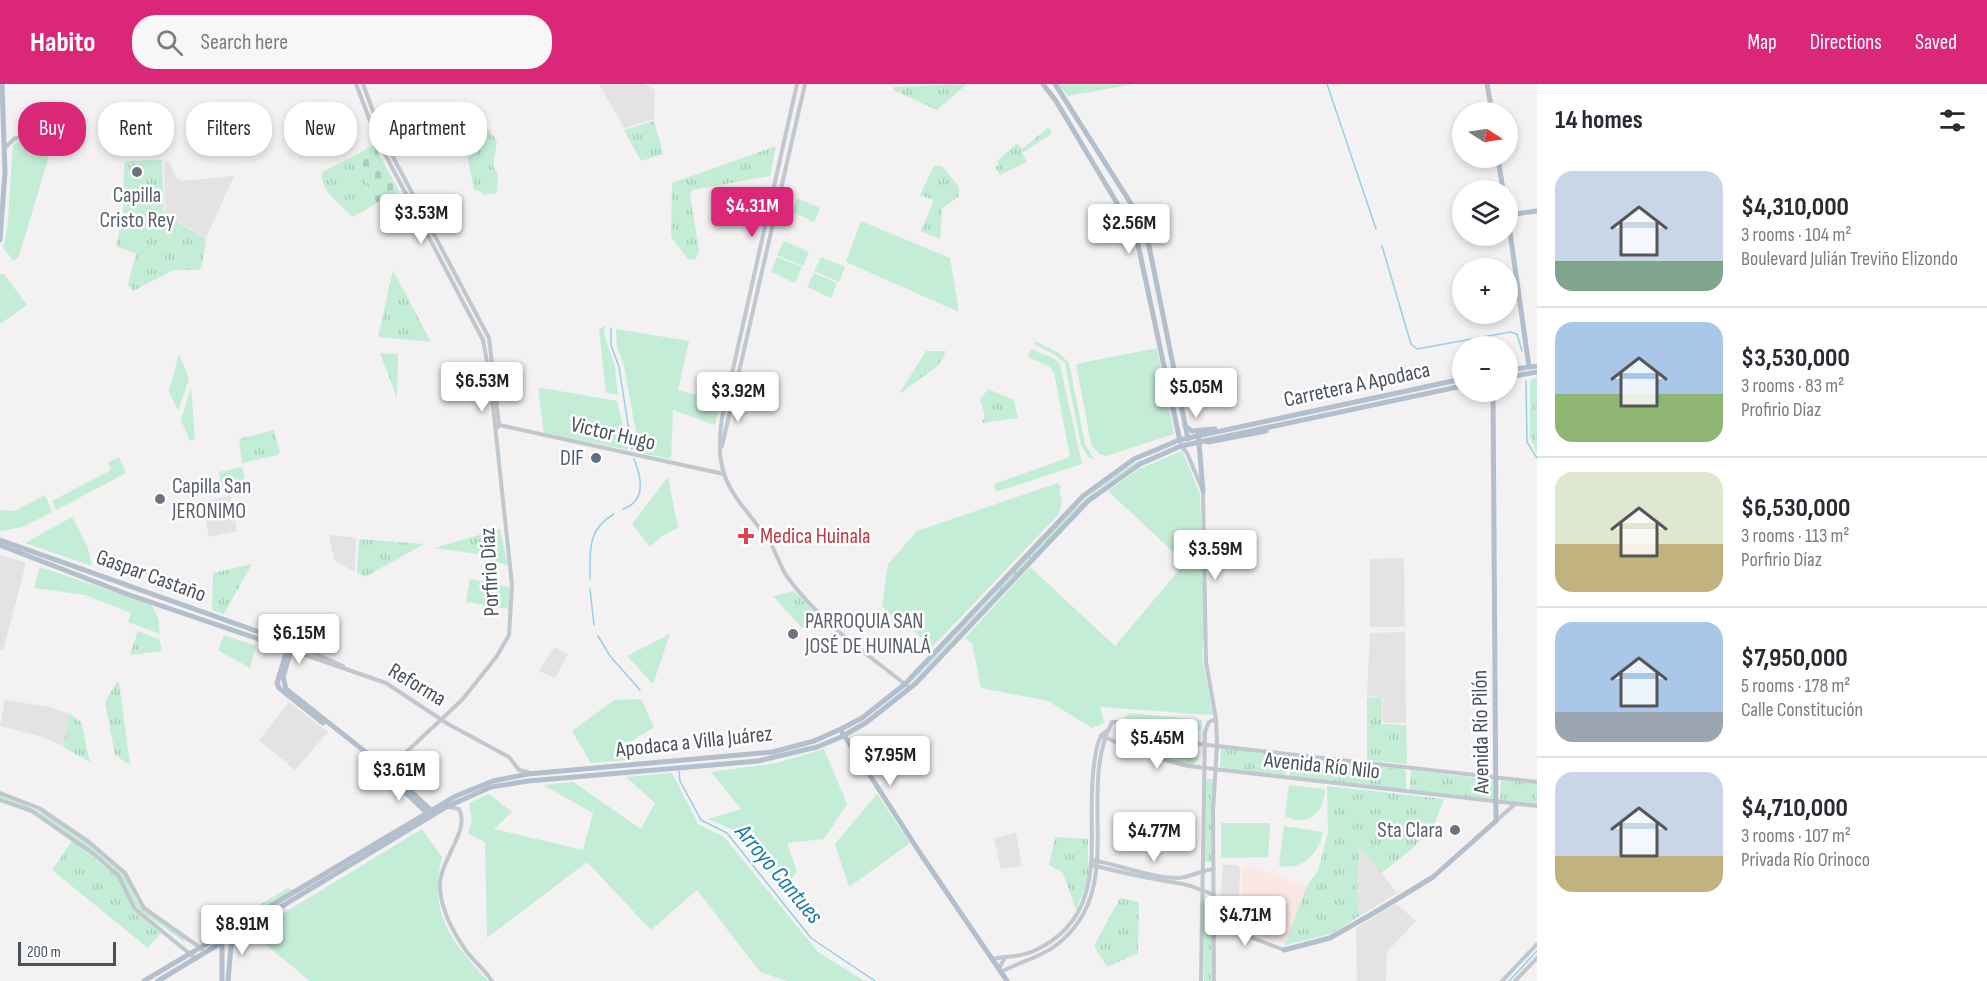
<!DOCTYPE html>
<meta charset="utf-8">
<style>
:root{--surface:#fff;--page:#f7f7f7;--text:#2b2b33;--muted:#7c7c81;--line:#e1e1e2;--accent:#db2777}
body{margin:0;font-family:"Sofia Sans Condensed",sans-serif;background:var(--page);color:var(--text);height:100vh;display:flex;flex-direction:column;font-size:22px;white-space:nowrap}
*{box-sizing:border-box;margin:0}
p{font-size:20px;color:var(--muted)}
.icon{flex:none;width:33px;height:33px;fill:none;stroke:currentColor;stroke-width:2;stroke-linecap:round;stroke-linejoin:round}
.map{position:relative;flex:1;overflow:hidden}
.side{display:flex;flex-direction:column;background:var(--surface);width:450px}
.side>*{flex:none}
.guide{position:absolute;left:18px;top:18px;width:570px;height:54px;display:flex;gap:12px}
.needle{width:39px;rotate:102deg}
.tools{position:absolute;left:1452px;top:18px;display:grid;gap:12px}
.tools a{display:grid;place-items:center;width:66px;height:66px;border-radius:50%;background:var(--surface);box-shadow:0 3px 9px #0003;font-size:30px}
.scale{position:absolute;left:18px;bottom:15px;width:98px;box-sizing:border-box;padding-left:6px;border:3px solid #4a535d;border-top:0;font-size:16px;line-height:21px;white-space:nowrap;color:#4a535d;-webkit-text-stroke:4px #fff;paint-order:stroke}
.price{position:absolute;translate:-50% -51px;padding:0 14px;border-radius:6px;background:#fff;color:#222;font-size:20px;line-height:39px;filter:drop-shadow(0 2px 3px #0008)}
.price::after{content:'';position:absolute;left:50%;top:36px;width:18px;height:14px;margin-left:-9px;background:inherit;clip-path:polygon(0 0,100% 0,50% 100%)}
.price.current{background:var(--accent);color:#fff}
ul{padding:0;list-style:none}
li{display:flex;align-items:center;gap:18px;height:150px;padding:0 18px}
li+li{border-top:2px solid var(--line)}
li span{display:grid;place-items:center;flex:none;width:168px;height:120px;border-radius:18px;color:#555}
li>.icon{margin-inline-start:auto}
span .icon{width:72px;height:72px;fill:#fffc;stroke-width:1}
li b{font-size:26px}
h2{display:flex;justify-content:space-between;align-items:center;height:72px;padding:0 18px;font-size:26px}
.chip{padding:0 21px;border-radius:24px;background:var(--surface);box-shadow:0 3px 9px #0003;font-size:21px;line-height:54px}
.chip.current{background:var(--accent);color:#fff}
header{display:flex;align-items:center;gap:36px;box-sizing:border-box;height:84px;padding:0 30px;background:var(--accent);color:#fff}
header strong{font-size:28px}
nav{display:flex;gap:33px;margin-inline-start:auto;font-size:21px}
.search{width:420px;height:54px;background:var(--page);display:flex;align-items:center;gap:15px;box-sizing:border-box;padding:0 21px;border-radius:24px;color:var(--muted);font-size:22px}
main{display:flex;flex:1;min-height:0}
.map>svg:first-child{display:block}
.education{fill:#e4e2e2}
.medical{fill:#fae7e4}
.grass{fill:#c3edd6}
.cemetery{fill:url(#cemetery-stones)}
.park{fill:url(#park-tufts)}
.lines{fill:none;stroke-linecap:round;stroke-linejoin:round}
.stream{stroke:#94d0e6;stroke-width:1.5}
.minor{stroke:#c0c7ce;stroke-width:4}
.major{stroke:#b3bfcd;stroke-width:5}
.worship-dot{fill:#6b7280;stroke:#fff;stroke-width:2}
.service-dot{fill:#5c6f8a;stroke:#fff;stroke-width:2}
.health-dot{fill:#e0444e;stroke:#fff;stroke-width:2}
.labels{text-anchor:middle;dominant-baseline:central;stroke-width:5;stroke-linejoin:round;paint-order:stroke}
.worship-label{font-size:22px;fill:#5b616d;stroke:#fff;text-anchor:start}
.street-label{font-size:22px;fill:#4a535d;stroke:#fff}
.service-label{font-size:22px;fill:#4e5e75;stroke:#fff;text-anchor:end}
.health-label{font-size:22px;fill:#be3a42;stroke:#fff;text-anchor:start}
.water-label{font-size:24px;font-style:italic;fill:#177da3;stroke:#fff}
</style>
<header>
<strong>Habito</strong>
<div class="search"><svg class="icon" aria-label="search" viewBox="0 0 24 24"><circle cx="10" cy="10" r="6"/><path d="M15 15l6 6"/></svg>Search here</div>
<nav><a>Map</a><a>Directions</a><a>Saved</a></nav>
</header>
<main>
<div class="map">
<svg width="1537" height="897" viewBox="0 0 1537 897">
<defs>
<pattern id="cemetery-stones" width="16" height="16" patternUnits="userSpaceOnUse" patternTransform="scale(1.5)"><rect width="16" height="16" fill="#c3edd6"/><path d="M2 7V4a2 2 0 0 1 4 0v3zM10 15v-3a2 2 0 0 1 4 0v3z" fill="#a9cdba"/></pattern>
<pattern id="park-tufts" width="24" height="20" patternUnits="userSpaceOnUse" patternTransform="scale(1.5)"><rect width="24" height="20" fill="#c3edd6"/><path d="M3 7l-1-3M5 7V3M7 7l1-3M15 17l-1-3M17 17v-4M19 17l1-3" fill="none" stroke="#a9cdba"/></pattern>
</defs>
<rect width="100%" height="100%" fill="#f3f1f1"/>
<!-- education -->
<g class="education">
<polygon points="599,0 644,0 655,6 654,35 624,44"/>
<polygon points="164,77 169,77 176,93 182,97 234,92 206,154 165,130"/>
<polygon points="230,412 237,447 209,453 202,418"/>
<polygon points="329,451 356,454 355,488 334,476"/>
<polygon points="0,471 26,479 3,567 0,566"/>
<polygon points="1404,474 1405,543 1370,543 1370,475"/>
<polygon points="1405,548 1406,639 1383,639 1383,613 1367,612 1370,549"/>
<polygon points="554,563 568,570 555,594 539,587"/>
<polygon points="5,616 50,623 70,630 63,662 43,653 0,642"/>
<polygon points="289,618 328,648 295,686 259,656"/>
<polygon points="1016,749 1022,782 1001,785 994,754"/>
<polygon points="1359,761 1397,809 1361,831 1357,817"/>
<polygon points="1223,781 1237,781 1240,785 1239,819 1242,828 1236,841 1219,835"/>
<polygon points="1396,820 1416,837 1387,868 1386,897 1357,897 1356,844"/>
</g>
<!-- medical -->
<polygon class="medical" points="1245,781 1307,802 1285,861 1242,845 1242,789"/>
<!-- grass -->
<g class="grass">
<polygon points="1058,0 1134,0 1068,12"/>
<polygon points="20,56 49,72 19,172 14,177 3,164 7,146 13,61"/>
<polygon points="797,114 820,124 814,138 792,128"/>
<polygon points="861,137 950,174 959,228 846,178"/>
<polygon points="784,157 809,168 803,182 777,171"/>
<polygon points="777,173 802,183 795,199 771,188"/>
<polygon points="821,173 845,183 839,198 814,187"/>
<polygon points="814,189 837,199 831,214 807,203"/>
<polygon points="0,190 4,190 27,221 0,240"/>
<polygon points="606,241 604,249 615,283 618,311 606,309 599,245"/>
<polygon points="616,245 689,257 678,306 720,317 715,341 673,326 671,375 640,369 623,278 617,264"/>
<polygon points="1035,257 1059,269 1069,279 1085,360 1094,375 1088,373 1081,361 1065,280 1057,272 1034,260"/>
<polygon points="1157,264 1174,350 1106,372 1099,370 1091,360 1076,280"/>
<polygon points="1031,265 1055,275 1060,281 1082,380 996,408 994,400 1070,373 1054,289 1050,283 1028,273"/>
<polygon points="179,270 189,295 178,327 169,307"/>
<polygon points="191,304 195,355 190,357 181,336"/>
<polygon points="542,304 617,317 628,366 544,349 538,305"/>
<polygon points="1182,367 1200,410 1205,537 1202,571 1213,631 1100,623 1104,639 1092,644 1048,617 981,604 972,559 965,554 1030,483 1115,562 1185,479 1108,407 1139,385"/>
<polygon points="119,373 126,389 56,426 52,417 111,386 108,378"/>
<polygon points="242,383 246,400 221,404 219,388"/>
<polygon points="668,393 678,444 662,452 650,463 632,440"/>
<polygon points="1058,399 1061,403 1059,407 1062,417 1059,430 933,562 887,528 882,521 888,480 917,447"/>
<polygon points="45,411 52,428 23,443 0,447 0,426 14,427"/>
<polygon points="72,433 88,464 92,482 25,459"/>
<polygon points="40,483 152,521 158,534 160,550 128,538 131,529 85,511 34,504"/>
<polygon points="470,495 510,503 509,525 466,518"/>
<polygon points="670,550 653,600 627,572"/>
<polygon points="224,551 256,562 250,584 218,566"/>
<polygon points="641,615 654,643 624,662 629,676 591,679 572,647 614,616"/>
<polygon points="1129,629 1202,636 1201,646 1188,646 1186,656 1128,637 1125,633"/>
<path d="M1122,642L1193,663L1197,667L1198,675L1191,682C1173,677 1125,669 1116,654Z"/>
<polygon points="824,665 847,720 824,755 787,759 797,788 782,803 731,745 708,735 741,725 711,688 777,679"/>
<polygon points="672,689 698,740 724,753 818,868 864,897 787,897 760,888 697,806 651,846 587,778 487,854 485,758 468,750 472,736 469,719 489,710 512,728 494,745 583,766 593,729 543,701 573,698 641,745 655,719 626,693"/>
<path d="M1289,701L1325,705C1325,726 1308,745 1285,732Z"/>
<polygon points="877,710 910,759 849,803 835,760"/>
<path d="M0,711C33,719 108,765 126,793C133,803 134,816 143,825C155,836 179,845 186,859L139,826L112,782L39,729L0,714Z"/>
<polygon points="1221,739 1270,739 1268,773 1221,774"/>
<path d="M1284,742L1323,748C1318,771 1303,786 1279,782Z"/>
<path d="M422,745L442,773C428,829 451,858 488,897H310L266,861L285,846L274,835Z"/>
</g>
<!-- cemetery -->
<polygon class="cemetery" points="374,61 399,107 377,119 352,73"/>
<!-- park -->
<g class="park">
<polygon points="967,0 937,26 893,6 894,3"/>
<polygon points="654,37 663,70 641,77 624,46"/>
<polygon points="485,41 497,57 493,82 498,90 497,109 483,111 480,107 474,106 465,60"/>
<polygon points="1049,43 1052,50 1022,69 1027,78 1000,91 995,83 999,81 997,77 1017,59 1022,65"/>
<polygon points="776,62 770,92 692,106 690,111 699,166 696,175 689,176 671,153 672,99"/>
<path d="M352,73L377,119L353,133C341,121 319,106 322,88Z"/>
<polygon points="162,76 164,130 206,155 202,182 199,186 174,186 133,207 128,200 136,170 116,162 123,130 124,80 128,77"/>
<polygon points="934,82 942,82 959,103 959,112 942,125 940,155 921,147 934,116 920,111"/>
<polygon points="393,186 431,258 378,253"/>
<polygon points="926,267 946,267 939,281 899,310"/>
<polygon points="380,269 398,270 397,314"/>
<polygon points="1537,294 1537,369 1530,354 1530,296"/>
<polygon points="988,305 1014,316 1018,334 982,339 985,332 980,316"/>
<polygon points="274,346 280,368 278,371 242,379 239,355"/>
<path d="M1176,360L1144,374L1094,409L910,600C931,571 960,546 985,520C1042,459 1095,388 1176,360Z"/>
<polygon points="500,445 508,481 487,476 486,469 482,465 478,470 434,464"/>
<polygon points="359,455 424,460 365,493 357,489"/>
<polygon points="252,480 224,530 212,526 213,489"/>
<polygon points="794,507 816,530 802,544 773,512"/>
<polygon points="138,547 160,556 162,567 130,571"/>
<polygon points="117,598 119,598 130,681 115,671 105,618"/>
<polygon points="1382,613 1382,640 1406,641 1407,680 1367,676 1367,614"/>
<polygon points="70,630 81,638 90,678 63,663"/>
<polygon points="1221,664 1288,672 1285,692 1220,683"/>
<polygon points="1293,673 1403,685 1406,687 1406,705 1289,692"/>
<polygon points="1411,686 1493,696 1494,715 1410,706"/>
<polygon points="1206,695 1214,695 1212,778 1205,778"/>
<polygon points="1501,696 1537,700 1537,721 1500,716"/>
<polygon points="1327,702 1444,715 1434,741 1412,765 1381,789 1359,762 1357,817 1361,831 1331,850 1285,861 1307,802 1318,787 1328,748"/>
<polygon points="1055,753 1088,755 1088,797 1076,826 1063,789 1049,781"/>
<polygon points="72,757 116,791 135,828 161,849 148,864 52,786"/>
<polygon points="288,804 294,806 199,859 201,856"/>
<polygon points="1120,814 1139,818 1138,869 1107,883 1094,862"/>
<rect x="1204" y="816" width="8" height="81"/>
</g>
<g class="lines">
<!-- stream -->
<g class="stream">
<polyline points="1327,0 1376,145"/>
<polyline points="1382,162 1411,260 1417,265 1510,248 1517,250 1522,267"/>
<polyline points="611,244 611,261 619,283 632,365"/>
<polyline points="1526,297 1527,358 1537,374"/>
<path d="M623,425C646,417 642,394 634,375"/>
<path d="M590,495C590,467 587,445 614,430"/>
<polyline points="590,505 594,541"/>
<polyline points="598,552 610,572 640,606"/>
<polyline points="679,687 680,697 701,736 727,749 811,854 875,897"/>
<polyline points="1509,897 1537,867"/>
</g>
<!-- minor -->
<g class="minor">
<polyline points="356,0 377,55 483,256 490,294 512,501 509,551 497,572 462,616 386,687"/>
<polyline points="363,0 383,54 489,254 499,341 496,345"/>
<path d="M797,0L722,334C712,399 736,410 769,457C777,469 780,483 788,494C822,540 866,569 910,604"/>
<polyline points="5,64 14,55 23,52"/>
<polyline points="499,341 724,390"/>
<polyline points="722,362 805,0"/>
<polyline points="1181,362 1187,369 1203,407 1206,578 1216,635 1217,661 1213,727 1214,897"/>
<polyline points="293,560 343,582"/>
<polyline points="291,566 386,599 448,640 509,673 519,686 528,688"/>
<polyline points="1101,651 1138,669 1188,682 1537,722"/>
<polyline points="0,709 39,724 89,758 125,789 144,824 202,865"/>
<polyline points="0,716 32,727 95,771 118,791 135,825 196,875"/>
<path d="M449,723L459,725C471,747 438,777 440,804C441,826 455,851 467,868C475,878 485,886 492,897"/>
<polyline points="1497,736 1515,720"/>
<path d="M1092,776C1120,781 1150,794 1179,794C1191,793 1202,786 1214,785"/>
<path d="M1092,781C1122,789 1152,795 1183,800C1194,802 1203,808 1214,810"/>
<polyline points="1214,839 1284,866"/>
<path d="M993,875C1007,872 1021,873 1034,867C1117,829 1082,743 1095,674C1097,662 1098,652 1108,646"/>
<polyline points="999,885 1005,873"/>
<path d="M1001,888C1019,878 1039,874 1055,862C1130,807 1075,709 1112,638H1123L1190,659L1537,698"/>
<polyline points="1201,897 1205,648 1209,638 1216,635"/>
<polyline points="1502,897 1537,860"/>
<polyline points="1515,897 1537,874"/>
</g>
<!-- major -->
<g class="major">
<polyline points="1043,0 1056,17 1136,151 1180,357"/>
<polyline points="1055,0 1137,129 1146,147 1188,355"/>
<polyline points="1487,0 1492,28"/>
<polyline points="1498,74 1503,106"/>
<polyline points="1508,131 1537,127"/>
<polyline points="1508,134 1529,283"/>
<polyline points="0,156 5,88 2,0"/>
<polyline points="1508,286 1537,282"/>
<polyline points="1508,293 1537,288"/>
<polyline points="1185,342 1192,347 1215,345"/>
<polyline points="1198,347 1203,407"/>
<polyline points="1208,358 1266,347"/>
<polyline points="0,456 293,560 283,593 286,605 387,685 433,728"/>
<polyline points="0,461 124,509 291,566"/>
<polyline points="288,563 277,599 279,604 323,639"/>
<polyline points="842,648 922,772 1007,897"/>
<polyline points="380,684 429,731"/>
<polyline points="1284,866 1330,854 1379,826 1433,793 1496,737 1493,308"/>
<polyline points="144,897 456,712 493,697 528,690 773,668 814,657 841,645 862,634 905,600 1083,412 1134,375 1179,356 1462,295"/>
<polyline points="158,897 446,723 491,703 528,697 758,677 817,663 841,653 867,638 915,600 1088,417 1140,380 1181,362 1462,302"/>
<polyline points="222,897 222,859"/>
<polyline points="228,897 232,851"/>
</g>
</g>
<!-- markers -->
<g class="worship-dot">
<circle cx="137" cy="88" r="6"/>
<circle cx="160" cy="415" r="6"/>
<circle cx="793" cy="550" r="6"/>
<circle cx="1455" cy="746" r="6"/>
</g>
<circle class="service-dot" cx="596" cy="374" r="6"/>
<path class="health-dot" d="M743 443h6v6h6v6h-6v6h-6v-6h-6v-6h6z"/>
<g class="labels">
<!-- worship labels -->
<g class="worship-label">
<text x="137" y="111" text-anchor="middle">Capilla<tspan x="137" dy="25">Cristo Rey</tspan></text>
<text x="172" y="402">Capilla San<tspan x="172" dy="25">JERONIMO</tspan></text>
<text x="805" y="537">PARROQUIA SAN<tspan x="805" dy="25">JOSÉ DE HUINALÁ</tspan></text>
<text x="1443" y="746" text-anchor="end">Sta Clara</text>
</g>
<!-- street labels -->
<g class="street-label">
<text transform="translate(1357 301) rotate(-12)">Carretera A Apodaca</text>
<text transform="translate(613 350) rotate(13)">Victor Hugo</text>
<text transform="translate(490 488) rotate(-93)">Porfirio Díaz</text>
<text transform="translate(151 492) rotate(20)">Gaspar Castaño</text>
<text transform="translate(417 601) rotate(31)">Reforma</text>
<text transform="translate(1481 648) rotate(-91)">Avenida Río Pilón</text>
<text transform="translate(694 658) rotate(-6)">Apodaca a Villa Juárez</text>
<text transform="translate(1322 682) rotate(6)">Avenida Río Nilo</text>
</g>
<!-- service labels -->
<g class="service-label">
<text x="584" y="374">DIF</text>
</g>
<!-- health labels -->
<g class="health-label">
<text x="760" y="452">Medica Huinala</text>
</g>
<!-- water labels -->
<g class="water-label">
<text transform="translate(779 790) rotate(50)">Arroyo Cantues</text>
</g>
</g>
</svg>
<div class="tools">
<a><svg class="needle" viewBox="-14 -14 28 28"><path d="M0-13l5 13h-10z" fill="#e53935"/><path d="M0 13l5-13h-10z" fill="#7c7c81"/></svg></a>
<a><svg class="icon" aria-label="layers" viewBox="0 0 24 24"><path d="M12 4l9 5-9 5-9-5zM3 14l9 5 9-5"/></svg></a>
<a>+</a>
<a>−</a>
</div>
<div class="scale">200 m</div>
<b class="price current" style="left:752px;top:154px">$4.31M</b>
<b class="price" style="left:421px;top:161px">$3.53M</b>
<b class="price" style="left:1129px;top:171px">$2.56M</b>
<b class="price" style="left:482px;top:329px">$6.53M</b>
<b class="price" style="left:1196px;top:335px">$5.05M</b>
<b class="price" style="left:738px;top:339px">$3.92M</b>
<b class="price" style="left:1215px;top:497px">$3.59M</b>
<b class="price" style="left:299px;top:581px">$6.15M</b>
<b class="price" style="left:1157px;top:686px">$5.45M</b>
<b class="price" style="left:890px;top:703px">$7.95M</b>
<b class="price" style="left:399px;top:718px">$3.61M</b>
<b class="price" style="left:1154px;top:779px">$4.77M</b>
<b class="price" style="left:1245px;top:863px">$4.71M</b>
<b class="price" style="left:242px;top:872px">$8.91M</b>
<div class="guide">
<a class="chip current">Buy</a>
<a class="chip">Rent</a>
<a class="chip">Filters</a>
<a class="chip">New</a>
<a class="chip">Apartment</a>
</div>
</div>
<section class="side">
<h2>14 homes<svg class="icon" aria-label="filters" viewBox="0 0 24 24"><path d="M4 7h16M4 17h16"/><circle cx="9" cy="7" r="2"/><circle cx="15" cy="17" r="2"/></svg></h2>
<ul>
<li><span style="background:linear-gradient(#c9d6e8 75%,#7fa58c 0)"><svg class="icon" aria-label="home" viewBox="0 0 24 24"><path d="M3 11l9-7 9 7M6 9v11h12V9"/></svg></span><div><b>$4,310,000</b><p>3 rooms · 104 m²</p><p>Boulevard Julián Treviño Elizondo</p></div></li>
<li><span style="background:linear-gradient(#a9c7e8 60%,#8fb573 0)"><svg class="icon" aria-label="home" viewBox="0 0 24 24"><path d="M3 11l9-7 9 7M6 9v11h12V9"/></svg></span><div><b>$3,530,000</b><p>3 rooms · 83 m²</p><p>Profirio Díaz</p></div></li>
<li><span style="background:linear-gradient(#dfe7d0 60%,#c2b280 0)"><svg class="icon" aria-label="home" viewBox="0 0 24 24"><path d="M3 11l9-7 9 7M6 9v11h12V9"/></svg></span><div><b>$6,530,000</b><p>3 rooms · 113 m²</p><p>Porfirio Díaz</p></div></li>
<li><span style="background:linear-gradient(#a9c7e8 75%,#9aa5b1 0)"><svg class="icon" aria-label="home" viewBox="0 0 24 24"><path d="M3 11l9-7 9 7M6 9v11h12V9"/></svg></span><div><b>$7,950,000</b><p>5 rooms · 178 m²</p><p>Calle Constitución</p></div></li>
<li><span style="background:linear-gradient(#c9d6e8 70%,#c2b280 0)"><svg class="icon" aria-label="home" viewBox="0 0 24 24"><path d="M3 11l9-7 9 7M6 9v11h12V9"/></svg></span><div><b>$4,710,000</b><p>3 rooms · 107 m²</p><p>Privada Río Orinoco</p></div></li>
</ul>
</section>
</main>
